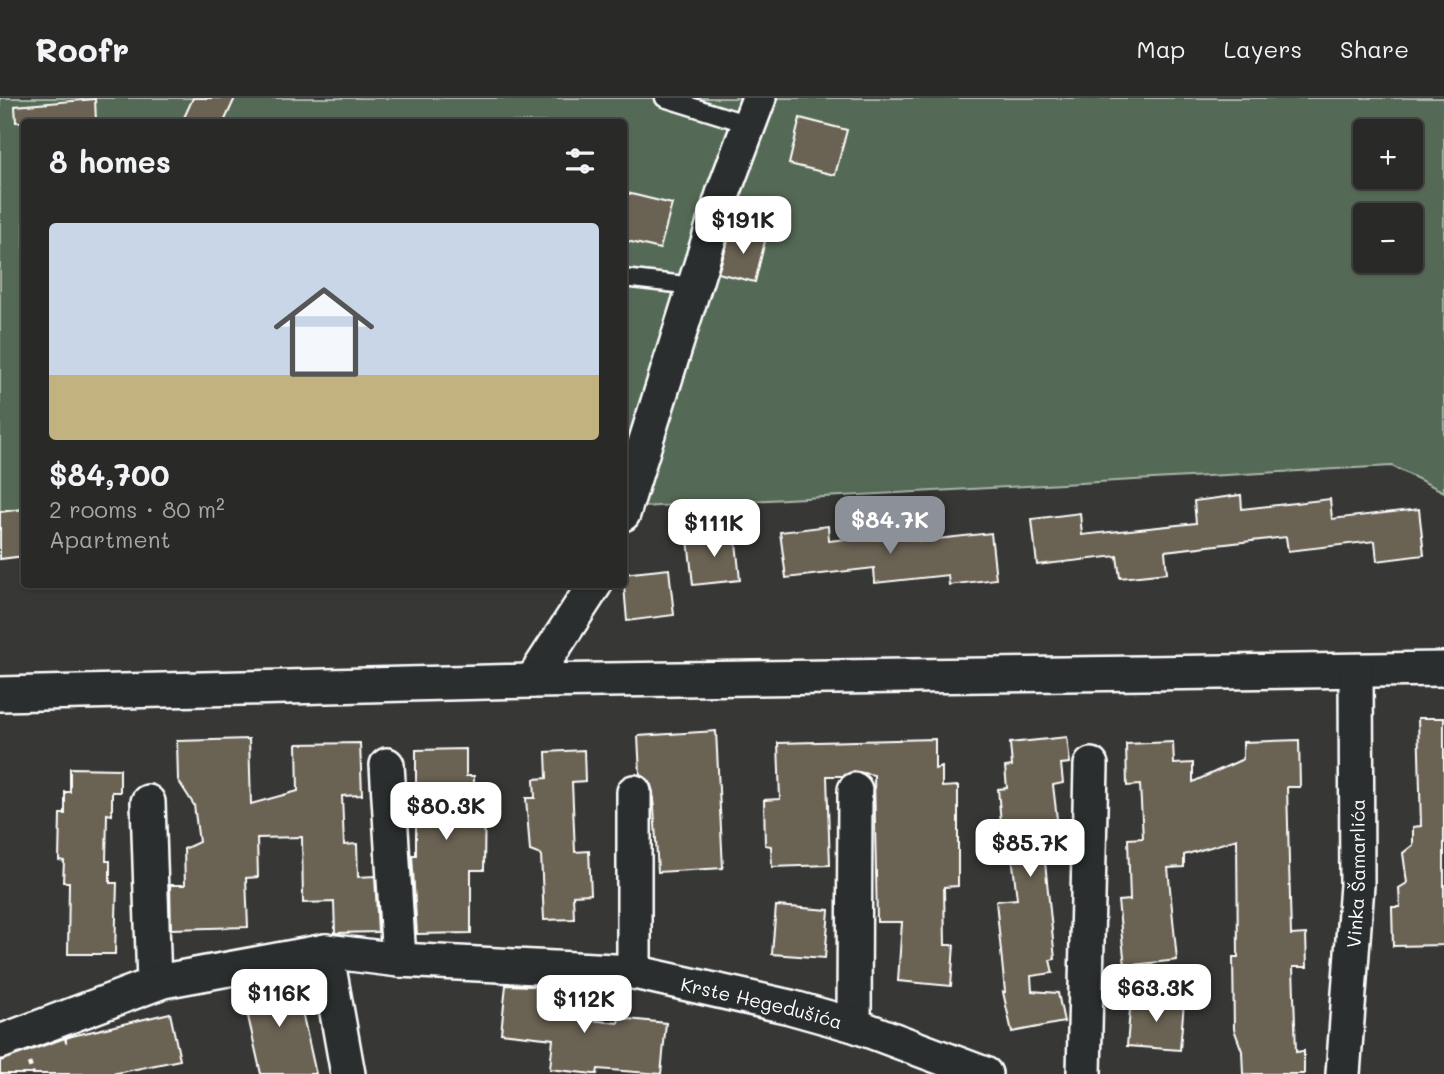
<!DOCTYPE html>
<meta charset="utf-8">
<style>
:root{--surface:#292a28;--page:#353634;--text:#f1f3f6;--muted:#a5a7a8;--line:#454645;--accent:#8c9099}
body{margin:0;font-family:Mali,sans-serif;background:var(--page);color:var(--text);height:100vh;display:flex;flex-direction:column;font-size:26px;white-space:nowrap}
*{box-sizing:border-box;margin:0}
p{font-size:23px;color:var(--muted)}
.icon{flex:none;width:38px;height:38px;fill:none;stroke:currentColor;stroke-width:2;stroke-linecap:round;stroke-linejoin:round}
.map{position:relative;flex:1;overflow:hidden}
.side{position:absolute;left:21px;top:21px;width:606px;height:469px;display:flex;flex-direction:column;background:var(--surface);border-radius:7px;box-shadow:0 2px 5px #0004,0 0 0 2px var(--line)}
.side>*{flex:none}
.fabs{position:absolute;left:1353px;top:21px;display:grid;gap:14px}
.fabs a{display:grid;place-items:center;width:70px;height:70px;border-radius:7px;background:var(--surface);box-shadow:0 2px 5px #0004,0 0 0 2px var(--line);font-size:35px}
.price{position:absolute;translate:-50% -60px;padding:0 16px;border-radius:14px;background:#fff;color:#222;font-size:23px;line-height:46px;filter:drop-shadow(0 2px 4px #0008)}
.price::after{content:'';position:absolute;left:50%;top:42px;width:21px;height:16px;margin-left:-10px;background:inherit;clip-path:polygon(0 0,100% 0,50% 100%)}
.price.on{background:var(--accent);color:#fff}
ul{padding:0;list-style:none}
li{display:grid;align-content:center;gap:14px;height:371px;padding:0 28px}
li+li{border-top:2px solid var(--line)}
li span{display:grid;place-items:center;height:217px;border-radius:7px;color:#555}
li>.icon{margin-inline-start:auto}
span .icon{width:126px;height:126px;fill:#fffc;stroke-width:1}
li b{font-size:30px}
h2{display:flex;justify-content:space-between;align-items:center;height:84px;padding:0 28px;font-size:30px}
header{display:flex;align-items:center;gap:42px;box-sizing:border-box;height:98px;padding:0 35px;background:var(--surface);border-bottom:2px solid var(--line)}
header strong{font-size:33px}
nav{display:flex;gap:38px;margin-inline-start:auto;font-size:24px}
.map>svg:first-child{display:block}
.green{fill:#556b57;stroke:#aab5ab;stroke-width:2;fill-rule:evenodd}
.building{fill:#6b6252;stroke:#fff;stroke-width:2}
.lines{fill:none;stroke-linecap:round;stroke-linejoin:round}
.lane-casing{stroke:#fff;stroke-width:21}
.street-casing{stroke:#fff;stroke-width:38}
.path{stroke:#fff;stroke-width:4.5;stroke-dasharray:5 5;stroke-linecap:butt}
.lane{stroke:#2a2d2e;stroke-width:16}
.street{stroke:#2a2d2e;stroke-width:33}
.labels{text-anchor:middle;dominant-baseline:central;stroke-width:5;stroke-linejoin:round;paint-order:stroke}
.street-label{font-size:19px;fill:#fff;stroke:#2a2d2e}
</style>
<header>
<strong>Roofr</strong>
<nav><a>Map</a><a>Layers</a><a>Share</a></nav>
</header>
<div class="map">
<svg width="1444" height="976" viewBox="0 0 1444 976">
<rect width="100%" height="100%" fill="#373835"/>
<filter id="ink" filterUnits="userSpaceOnUse"><feTurbulence type="fractalNoise" baseFrequency=".0143" numOctaves="2"/><feDisplacementMap in="SourceGraphic" scale="14" xChannelSelector="R" yChannelSelector="G"/><feConvolveMatrix kernelMatrix="1 2 1 2 8 2 1 2 1" color-interpolation-filters="sRGB"/></filter>
<g filter="url(#ink)">
<!-- green -->
<path class="green" d="M0,0H1444V394L1392,368L623,410V24H24V443L0,444ZM1365,33H1410V79H1365ZM1365,117H1410V163H1365Z"/>
<!-- building -->
<g class="building">
<polygon points="193,0 235,0 224,24 182,24"/>
<polygon points="95,1 96,24 16,24 15,8"/>
<polygon points="800,20 847,32 835,77 789,66"/>
<polygon points="623,94 672,106 660,151 623,142"/>
<polygon points="732,131 766,139 755,184 718,175"/>
<polygon points="1241,397 1242,411 1330,401 1332,421 1419,411 1424,457 1377,463 1375,443 1288,453 1286,439 1165,453 1167,475 1120,480 1117,458 1037,467 1032,421 1080,415 1082,437 1196,425 1194,403"/>
<polygon points="24,411 24,458 0,461 0,414"/>
<polygon points="828,428 829,443 918,433 919,443 991,435 996,481 949,487 948,477 875,485 874,470 786,480 780,434"/>
<polygon points="735,435 740,482 693,487 688,441"/>
<polygon points="669,471 674,517 627,523 623,476"/>
<polygon points="1418,620 1444,620 1444,847 1393,848 1392,809 1400,809 1399,790 1407,785 1403,755 1413,747 1413,729 1421,728"/>
<polygon points="716,633 723,770 658,774 653,694 650,684 640,676 638,638"/>
<polygon points="1067,639 1070,665 1061,666 1063,685 1053,687 1062,763 1045,764 1055,861 1050,862 1053,875 1031,878 1032,893 1058,895 1064,924 1012,934 1003,894 1005,894 996,803 1017,801 1011,748 1003,748 998,691 1007,690 1005,669 1012,668 1010,645"/>
<polygon points="249,641 251,706 298,693 297,646 360,645 362,697 342,698 344,747 357,746 358,779 375,778 378,834 335,835 334,804 303,805 302,739 257,740 258,779 246,780 248,829 171,831 170,787 185,787 184,751 199,744 194,707 178,682 177,643"/>
<polygon points="935,641 935,671 942,669 942,689 958,688 958,788 944,789 945,847 954,847 951,888 898,883 902,824 877,824 874,677 854,673 843,678 827,678 830,767 772,769 771,748 765,747 764,702 780,701 778,645"/>
<polygon points="1299,642 1300,689 1287,689 1291,837 1306,836 1307,869 1293,869 1296,954 1304,953 1304,976 1243,976 1242,953 1234,931 1233,859 1238,859 1237,741 1184,757 1184,769 1168,770 1177,862 1125,868 1118,803 1130,802 1128,741 1143,740 1140,687 1127,688 1126,646 1173,644 1174,666 1193,665 1193,684 1243,661 1243,644"/>
<polygon points="466,651 466,678 474,678 474,698 485,698 484,772 471,772 471,835 417,836 412,757 416,757 416,652"/>
<polygon points="584,652 585,683 572,684 575,754 589,753 591,796 573,797 574,821 544,822 541,757 530,753 526,700 535,700 534,681 547,680 546,654"/>
<polygon points="70,670 120,671 120,694 112,694 112,717 107,716 106,763 110,763 110,785 117,785 115,856 68,856 69,784 63,784 64,763 59,762 60,716 65,716 65,694 70,694"/>
<polygon points="776,808 829,812 825,860 772,856"/>
<polygon points="295,882 316,976 261,976 242,892"/>
<polygon points="506,887 554,889 551,918 618,925 619,920 666,925 661,976 598,971 597,976 593,976 550,971 553,941 501,935"/>
<polygon points="1131,900 1184,904 1180,952 1127,948"/>
<polygon points="170,915 180,962 112,976 0,976 0,963 65,940 66,945 66,940 72,938"/>
</g>
<g class="lines">
<!-- lane casing -->
<g class="lane-casing">
<g id="lane">
<polyline points="664,0 748,26"/>
<polyline points="623,180 694,188"/>
</g>
</g>
<!-- street casing -->
<g class="street-casing">
<g id="street">
<polyline points="623,416 724,93 759,0"/>
<polyline points="532,583 595,486"/>
<polyline points="0,596 532,583 1444,571"/>
<polyline points="387,667 399,862"/>
<polyline points="634,694 634,874"/>
<polyline points="148,704 154,886"/>
<polyline points="326,853 348,976"/>
<polyline points="854,927 855,692"/>
<path id="s1" d="M0,944L163,883L326,853L399,862L634,874L790,909L854,927L985,976"/>
<polyline points="1084,976 1091,667"/>
<path id="s2" d="M1343,976L1357,787L1356,573"/>
</g>
</g>
<!-- path -->
<polyline class="path" points="29,965 33,976"/>
<!-- lane -->
<use href="#lane" class="lane"/>
<!-- street -->
<use href="#street" class="street"/>
</g>
</g>
<g class="labels">
<!-- street labels -->
<g class="street-label">
<text stroke="none"><textPath href="#s2" startOffset="201">Vinka Šamarlića</textPath></text>
<text stroke="none"><textPath href="#s1" startOffset="780">Krste Hegedušića</textPath></text>
</g>
</g>
</svg>
<div class="fabs">
<a>+</a>
<a>−</a>
</div>
<b class="price" style="left:743px;top:158px">$191K</b>
<b class="price on" style="left:890px;top:458px">$84.7K</b>
<b class="price" style="left:714px;top:461px">$111K</b>
<b class="price" style="left:446px;top:744px">$80.3K</b>
<b class="price" style="left:1030px;top:781px">$85.7K</b>
<b class="price" style="left:1156px;top:926px">$63.3K</b>
<b class="price" style="left:279px;top:931px">$116K</b>
<b class="price" style="left:584px;top:937px">$112K</b>
<section class="side">
<h2>8 homes<svg class="icon" aria-label="filters" viewBox="0 0 24 24"><path d="M4 7h16M4 17h16"/><circle cx="9" cy="7" r="2"/><circle cx="15" cy="17" r="2"/></svg></h2>
<ul>
<li><span style="background:linear-gradient(#c9d6e8 70%,#c2b280 0)"><svg class="icon" aria-label="home" viewBox="0 0 24 24"><path d="M3 11l9-7 9 7M6 9v11h12V9"/></svg></span><div><b>$84,700</b><p>2 rooms · 80 m²</p><p>Apartment</p></div></li>
</ul>
</section>
</div>
